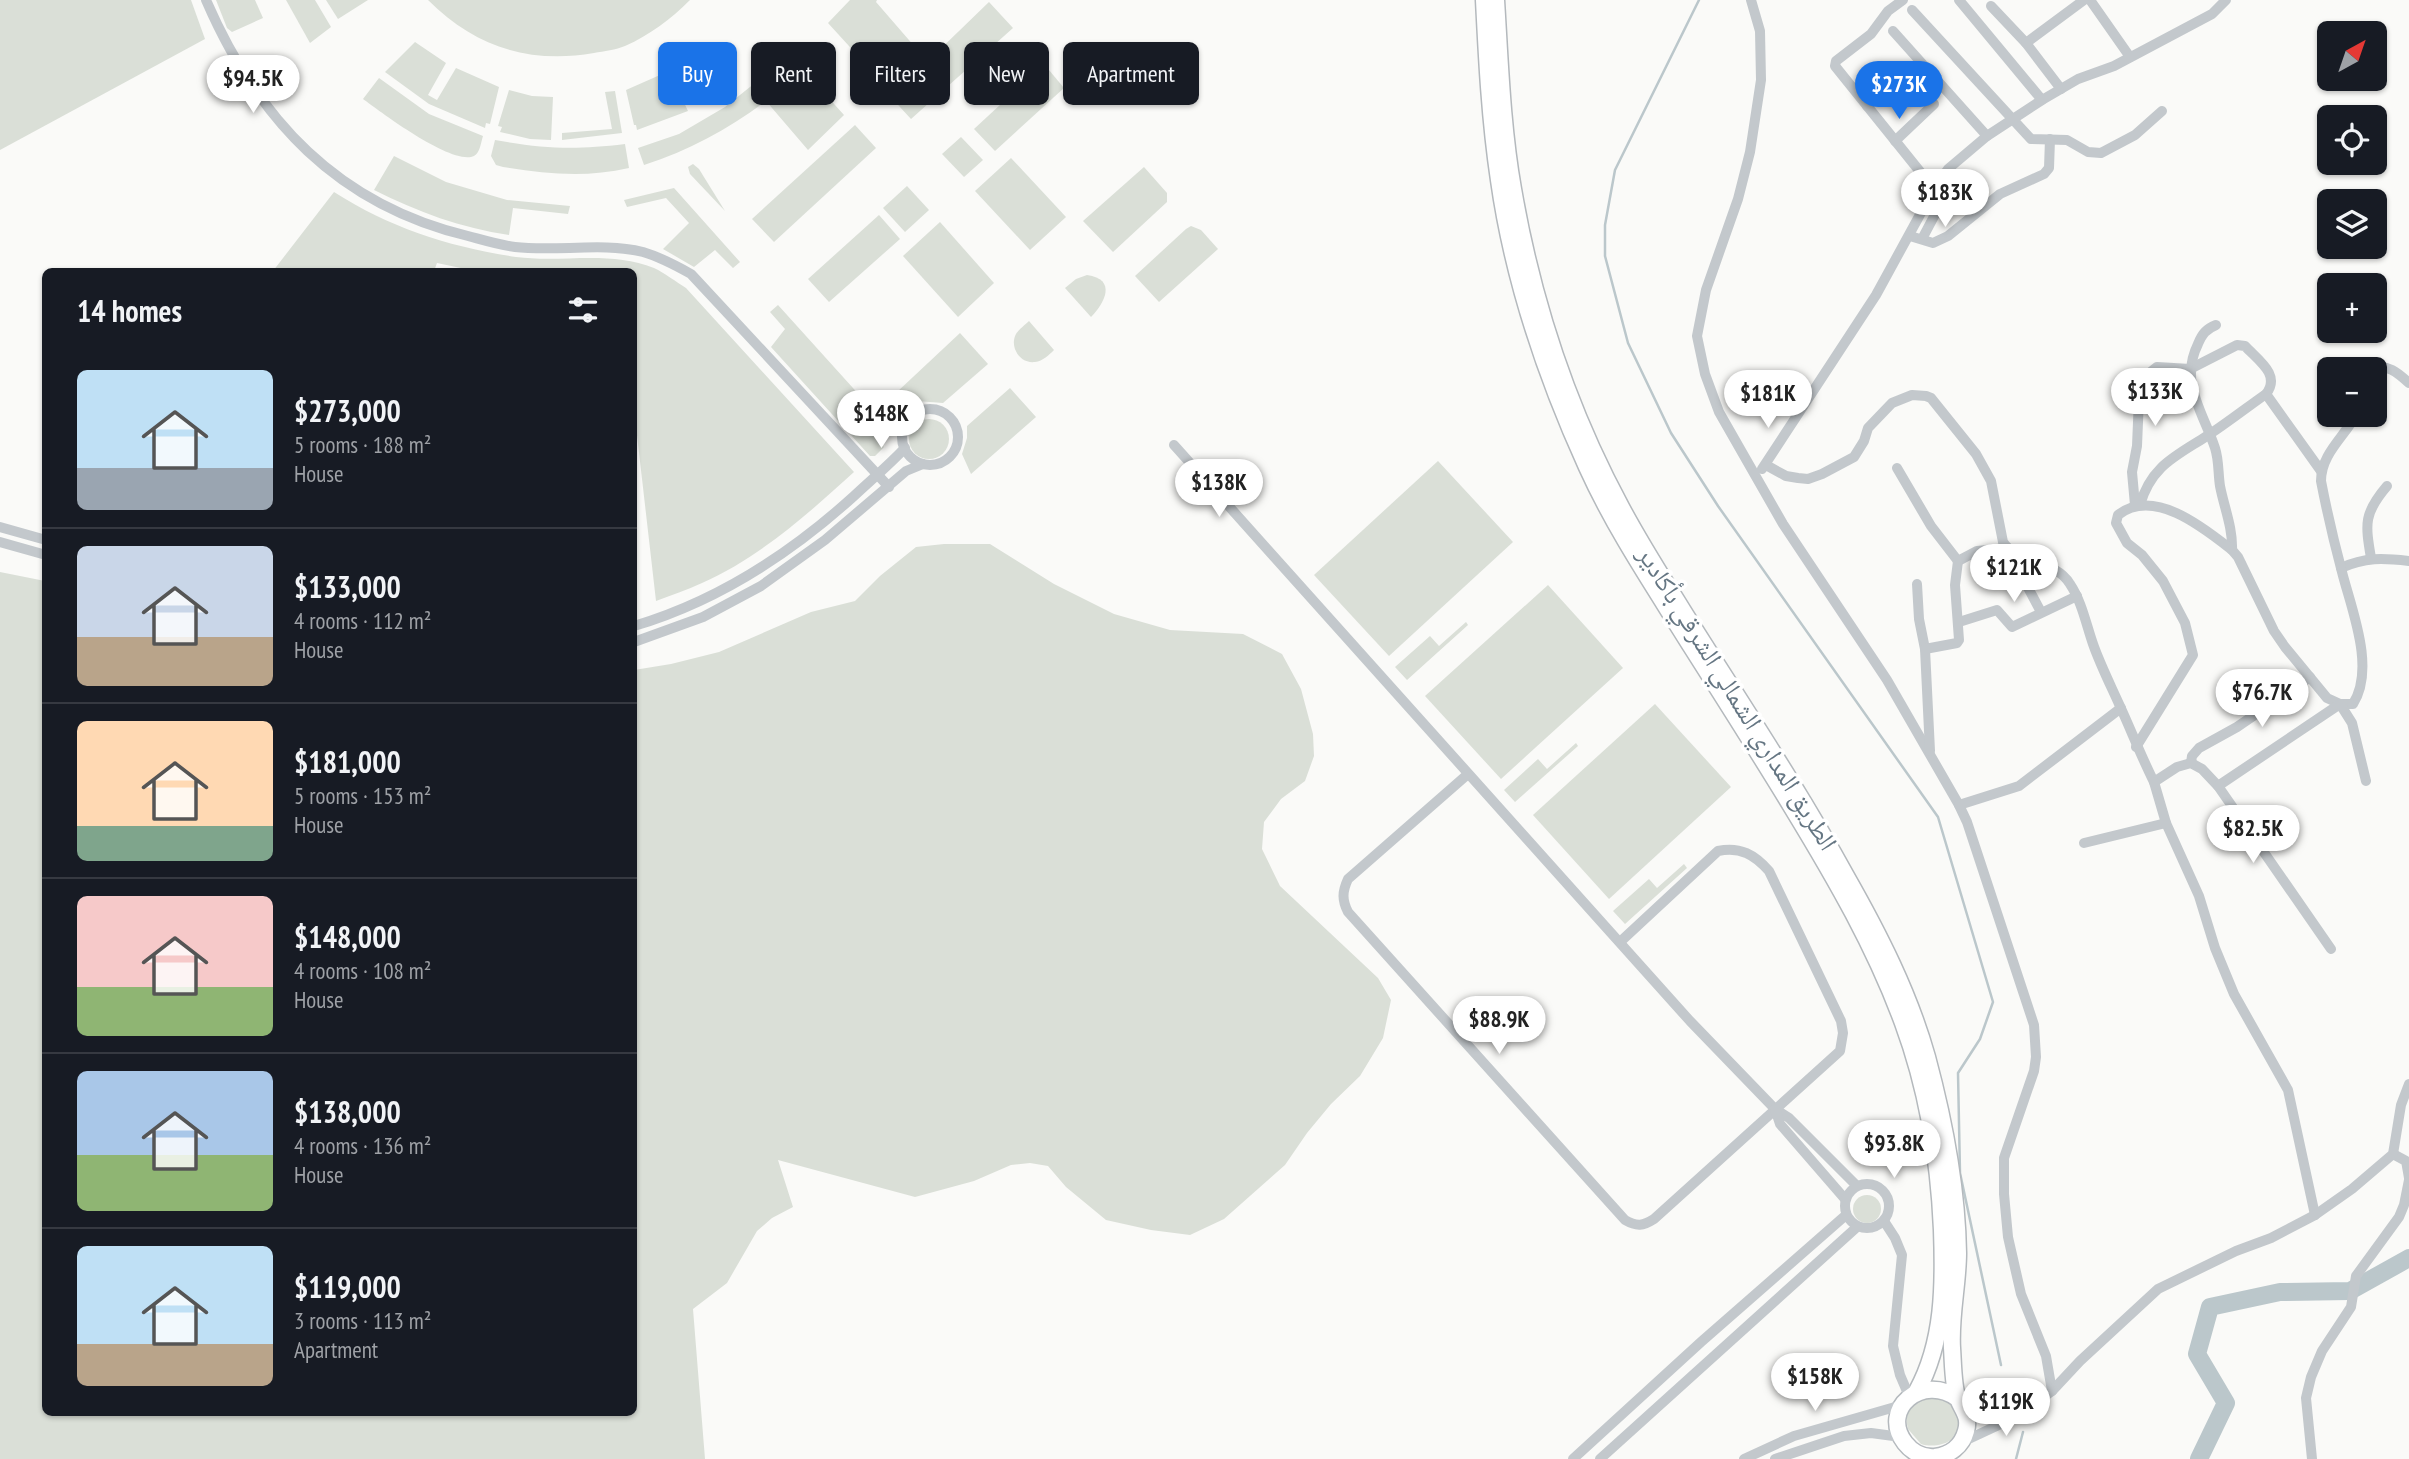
<!DOCTYPE html>
<meta charset="utf-8">
<style>
:root{--surface:#171b24;--page:#20242c;--text:#f1f3f6;--muted:#9ea1a6;--line:#363941;--accent:#1a73e8}
body{margin:0;font-family:"PT Sans Narrow","Noto Naskh Arabic",sans-serif;background:var(--page);color:var(--text);height:100vh;display:flex;flex-direction:column;font-size:26px;white-space:nowrap}
*{box-sizing:border-box;margin:0}
p{font-size:23px;color:var(--muted)}
.icon{flex:none;width:38px;height:38px;fill:none;stroke:currentColor;stroke-width:2;stroke-linecap:round;stroke-linejoin:round}
.map{position:relative;flex:1;overflow:hidden}
.panel{position:absolute;left:42px;top:268px;width:595px;height:1148px;display:flex;flex-direction:column;background:var(--surface);border-radius:10px;box-shadow:0 2px 5px #0004}
.panel>*{flex:none}
.guide{position:absolute;left:658px;top:42px;width:665px;height:63px;display:flex;gap:14px}
.needle{width:46px;rotate:40deg}
.controls{position:absolute;left:2317px;top:21px;display:grid;gap:14px}
.controls a{display:grid;place-items:center;width:70px;height:70px;border-radius:10px;background:var(--surface);box-shadow:0 2px 5px #0004;font-size:35px}
.price{position:absolute;translate:-50% -60px;padding:0 16px;border-radius:24px;background:#fff;color:#222;font-size:23px;line-height:46px;filter:drop-shadow(0 2px 4px #0008)}
.price::after{content:'';position:absolute;left:50%;top:42px;width:21px;height:16px;margin-left:-10px;background:inherit;clip-path:polygon(0 0,100% 0,50% 100%)}
.price.on{background:var(--accent);color:#fff}
ul{padding:0;list-style:none}
li{display:flex;align-items:center;gap:21px;height:175px;padding:0 35px}
li+li{border-top:2px solid var(--line)}
li span{display:grid;place-items:center;flex:none;width:196px;height:140px;border-radius:10px;color:#555}
li>.icon{margin-inline-start:auto}
span .icon{width:84px;height:84px;fill:#fffc;stroke-width:1}
li b{font-size:30px}
h2{display:flex;justify-content:space-between;align-items:center;height:84px;padding:0 35px;font-size:30px}
.pill{padding:0 24px;border-radius:10px;background:var(--surface);box-shadow:0 2px 5px #0004;font-size:24px;line-height:63px}
.pill.on{background:var(--accent);color:#fff}
.map>svg:first-child{display:block}
.green{fill:#dadfd7}
.lines{fill:none;stroke-linecap:round;stroke-linejoin:round}
.stream{stroke:#bbc7cb;stroke-width:2.5}
.river{stroke:#bbc7cb;stroke-width:18}
.highway-casing{stroke:#b4b9bd;stroke-width:19}
.minor{stroke:#c3c8cc;stroke-width:10}
.highway{stroke:#fff;stroke-width:16}
.labels{text-anchor:middle;dominant-baseline:central;stroke-width:7;stroke-linejoin:round;paint-order:stroke}
.street-label{font-size:26px;fill:#657683;stroke:#fff}
</style>
<div class="map">
<svg width="2409" height="1459" viewBox="0 0 2409 1459">
<rect width="100%" height="100%" fill="#fafaf8"/>
<!-- green -->
<g class="green">
<polygon points="0,0 191,0 205,39 0,150"/>
<polygon points="216,0 255,0 263,18 232,32 227,28"/>
<polygon points="286,0 315,0 331,27 310,43"/>
<polygon points="326,0 368,0 338,19"/>
<path d="M428,0H690C671,19 650,35 625,46C616,50 604,51 594,53C529,64 475,47 428,0Z"/>
<polygon points="850,0 877,0 876,2 915,47 880,80 828,23"/>
<polygon points="989,2 1013,28 911,119 888,94 926,60 929,60"/>
<polygon points="415,42 446,63 428,95 437,100 456,68 499,87 490,124 486,123 485,128 429,104 385,72"/>
<path d="M790,55L844,115L808,150L766,101C728,129 690,150 644,165L638,148L679,134L725,107Z"/>
<polygon points="1044,64 1064,88 995,151 974,129"/>
<polygon points="669,71 688,111 637,130 636,125 634,125 626,90"/>
<path d="M379,78L429,114L483,136C481,142 480,153 474,156C452,166 381,112 363,99Z"/>
<polygon points="509,90 532,96 553,97 551,140 530,139 500,132 502,127 498,126"/>
<polygon points="615,91 622,133 562,140 562,133 612,129 605,92"/>
<polygon points="855,125 876,148 774,242 752,219"/>
<polygon points="961,137 983,160 964,177 942,154"/>
<path d="M495,140C545,149 575,150 625,144L629,168C586,178 546,174 503,167L496,165L491,156Z"/>
<path d="M394,156L446,182L507,200L570,206L568,214L513,208L509,235C461,228 418,212 374,190Z"/>
<polygon points="1011,158 1066,217 1030,250 975,191"/>
<polygon points="693,164 699,169 725,211 690,174 688,167"/>
<polygon points="1144,167 1167,193 1167,202 1113,252 1083,221"/>
<polygon points="907,186 929,210 905,232 883,208"/>
<polygon points="674,188 740,262 733,268 715,250 694,267 663,249 689,223 666,198 627,207 624,200"/>
<path d="M334,192C390,228 450,247 516,257C562,263 610,250 654,268C665,273 676,282 686,288L854,472C808,514 760,557 702,583C687,590 671,595 656,601L634,409V271H475L437,263L434,271H273Z"/>
<polygon points="879,215 900,239 829,302 808,279"/>
<polygon points="940,222 994,283 958,317 903,256"/>
<polygon points="1191,226 1201,230 1218,249 1159,302 1135,276 1186,229"/>
<path d="M1087,275C1117,279 1105,303 1091,317L1065,288L1076,279Z"/>
<polygon points="778,305 890,429 878,440 884,447 875,456 870,456 771,347 785,329 770,312"/>
<path d="M1029,321L1054,350C1049,355 1043,361 1035,362C1020,364 1009,347 1016,334C1019,329 1025,325 1029,321Z"/>
<polygon points="960,333 988,364 943,403 917,401 897,392"/>
<polygon points="1010,388 1036,417 971,474 962,454 967,438 967,426"/>
<circle cx="929" cy="439" r="20"/>
<polygon points="1438,461 1513,542 1389,656 1314,575"/>
<polygon points="944,544 990,544 1054,584 1114,614 1170,630 1243,634 1282,654 1301,689 1313,734 1314,756 1305,781 1281,799 1264,822 1262,849 1280,886 1378,978 1391,1000 1383,1038 1360,1076 1331,1104 1307,1133 1285,1165 1224,1219 1190,1235 1151,1230 1106,1220 1066,1187 1048,1166 1030,1163 1011,1165 974,1181 915,1197 778,1160 793,1207 772,1218 757,1231 727,1283 693,1309 705,1459 0,1459 0,572 45,581 46,1412 634,1412 634,670 671,664 719,652 811,612 855,601 880,576 916,547"/>
<polygon points="1548,585 1623,668 1501,779 1425,696"/>
<polygon points="1466,622 1468,625 1407,680 1395,667 1430,636 1439,646"/>
<polygon points="1655,704 1731,787 1609,899 1533,815"/>
<polygon points="1576,743 1578,746 1515,802 1504,790 1538,759 1547,769"/>
<polygon points="1684,864 1687,868 1625,924 1613,911 1649,879 1657,888"/>
<circle cx="1867" cy="1209" r="14"/>
<path d="M1926,1393L1955,1404C1957,1409 1959,1416 1960,1421C1961,1442 1937,1449 1921,1444L1908,1429C1903,1410 1912,1403 1926,1393Z"/>
</g>
<g class="lines">
<!-- stream -->
<g class="stream">
<polyline points="1699,0 1615,170 1605,225 1605,256 1628,343 1671,433 1718,506 1938,817 1993,1002 1980,1039 1958,1073 1960,1173 2001,1365"/>
<polyline points="2016,1459 2023,1432"/>
</g>
<!-- river -->
<polyline class="river" points="2199,1459 2226,1403 2197,1354 2210,1307 2280,1292 2350,1291 2409,1258"/>
<!-- highway casing -->
<g class="highway-casing">
<g id="highway">
<path d="M1484,0C1487,60 1490,120 1499,180C1513,279 1546,377 1587,467C1615,529 1653,585 1689,643C1724,698 1759,753 1793,809C1835,878 1875,947 1903,1023C1927,1088 1939,1160 1942,1230C1944,1284 1944,1342 1917,1391"/>
<path d="M1496,0C1500,63 1502,127 1513,189C1532,299 1568,409 1621,507C1640,543 1662,577 1683,611C1738,699 1796,785 1846,876C1879,934 1909,993 1927,1057C1944,1120 1957,1187 1958,1253C1958,1284 1950,1316 1952,1348C1953,1361 1953,1388 1958,1399C1963,1411 1970,1417 1966,1431C1962,1446 1950,1455 1935,1457C1923,1458 1912,1452 1905,1443C1879,1409 1923,1373 1957,1398"/>
</g>
</g>
<!-- minor -->
<g class="minor">
<path d="M206,0C258,120 338,205 468,236C483,240 499,245 515,247C556,252 602,242 643,252C660,257 675,265 691,274L889,487"/>
<polyline points="1751,0 1760,31 1761,80 1750,152 1738,199 1706,290 1697,336 1705,374 1719,412 1783,524 1887,680 1959,805 1967,822 2034,1025 2036,1057 2034,1071 2004,1158 2004,1194 2008,1237 2021,1294 2046,1356 2052,1391"/>
<polyline points="1903,0 1888,11 1871,34 1836,61 1835,66 1934,189"/>
<polyline points="1959,0 2042,100"/>
<polyline points="2090,0 2130,57"/>
<polyline points="1991,6 2026,43 2061,89"/>
<polyline points="1912,10 2031,139 2067,140 2088,152 2101,153 2135,135 2162,111"/>
<polyline points="1893,31 1987,136"/>
<polyline points="2026,43 2084,0"/>
<polyline points="1867,106 1906,71"/>
<polyline points="1895,141 1934,104"/>
<polyline points="1910,236 1933,243 1948,236 2000,194 2044,174 2049,168 2050,139"/>
<polyline points="1922,239 1940,205"/>
<path d="M2216,325C2206,329 2202,334 2198,344C2179,382 2203,412 2215,448C2219,460 2218,473 2220,486C2224,507 2233,528 2232,550"/>
<path d="M2372,369C2387,363 2398,373 2409,383"/>
<polyline points="2266,394 2321,471"/>
<circle cx="930" cy="437" r="28"/>
<polyline points="1174,445 1690,1021 1775,1109 1789,1118 1856,1185"/>
<path d="M1766,465L1786,476L1798,478L1808,479L1822,474L1854,457L1864,441L1868,428L1892,403L1912,395L1926,396L1931,398L1976,454L1991,481L2003,542C2017,564 2055,559 2070,584C2082,602 2086,624 2093,644C2100,664 2110,684 2119,704C2131,730 2141,756 2154,782L2177,767L2191,763L2202,769L2218,786L2331,949"/>
<polyline points="1897,468 1931,526 1958,561 1977,551 2007,548 2041,612"/>
<polyline points="1762,469 1876,295 1934,189 1948,169 1987,136 2042,100 2078,79 2114,66 2212,14 2226,0"/>
<path d="M2135,505L2132,472L2137,446L2139,398L2142,384L2147,375L2157,367L2190,369L2237,345L2245,346C2259,361 2281,375 2266,394C2246,408 2227,423 2207,436C2176,456 2151,466 2140,505"/>
<polyline points="0,527 46,540"/>
<polyline points="0,542 46,555"/>
<path d="M2371,558C2365,523 2364,513 2387,486"/>
<path d="M2341,568C2365,557 2383,558 2409,561"/>
<polyline points="1917,584 1919,619 1925,649"/>
<polyline points="1959,622 1997,610 2012,627 2077,596"/>
<path d="M634,626C718,601 789,555 854,496C871,480 889,465 905,448"/>
<polyline points="634,642 703,617 761,586 825,540 906,471 923,464"/>
<path d="M2136,747L2193,655L2185,623L2163,581L2142,555L2127,543L2116,523L2118,515C2154,487 2204,528 2232,550L2238,557L2274,631L2285,647L2327,698L2340,704H2353C2376,668 2351,608 2342,572C2334,542 2327,512 2321,481C2321,454 2344,437 2356,415"/>
<polyline points="1930,751 1925,649 1957,643 1959,640 1955,585 1958,561"/>
<polyline points="2191,763 2192,756 2199,748 2237,727 2310,677"/>
<path d="M1468,774L1348,879C1342,892 1342,900 1348,912L1625,1220C1637,1227 1643,1226 1654,1219L1840,1051L1843,1033L1841,1021L1769,871C1755,855 1740,846 1718,851L1620,942"/>
<polyline points="2218,786 2340,704 2352,723 2366,781"/>
<polyline points="1959,805 2019,786 2121,708"/>
<polyline points="2166,823 2199,896 2215,948 2234,994 2288,1090 2315,1215"/>
<polyline points="2084,843 2166,823 2154,782"/>
<polyline points="1775,1109 1780,1124 1845,1199"/>
<polyline points="2393,1154 2406,1161 2409,1178"/>
<circle cx="1867" cy="1206" r="22"/>
<polyline points="1884,1221 1895,1238 1902,1255 1893,1346 1900,1375 1909,1396"/>
<polyline points="1961,1403 1992,1409 2028,1406"/>
<polyline points="1960,1443 2018,1416 2052,1391 2080,1361 2158,1289 2236,1251 2271,1238 2315,1215 2352,1189 2393,1154 2401,1105 2409,1084"/>
<polyline points="1573,1459 1701,1342 1846,1215"/>
<polyline points="1600,1459 1857,1227"/>
<polyline points="1744,1459 1794,1436 1902,1405"/>
<polyline points="1775,1459 1844,1436 1871,1433 1901,1437"/>
<polyline points="2312,1459 2306,1398 2311,1377 2322,1351 2351,1307 2356,1276 2399,1217 2404,1205 2409,1180"/>
</g>
<!-- highway -->
<use href="#highway" class="highway"/>
</g>
<g class="labels">
<!-- street labels -->
<g class="street-label">
<text transform="translate(1738 698) rotate(58)">الطريق المداري الشمالي الشرقي بأكادير</text>
</g>
</g>
</svg>
<div class="controls">
<a><svg class="needle" viewBox="-14 -14 28 28"><path d="M0-13l5 13h-10z" fill="#e53935"/><path d="M0 13l5-13h-10z" fill="#9ea1a6"/></svg></a>
<a><svg class="icon" aria-label="locate" viewBox="0 0 24 24"><circle cx="12" cy="12" r="6"/><path d="M12 2v4M12 18v4M2 12h4M18 12h4"/></svg></a>
<a><svg class="icon" aria-label="layers" viewBox="0 0 24 24"><path d="M12 4l9 5-9 5-9-5zM3 14l9 5 9-5"/></svg></a>
<a>+</a>
<a>−</a>
</div>
<b class="price" style="left:253px;top:115px">$94.5K</b>
<b class="price on" style="left:1899px;top:121px">$273K</b>
<b class="price" style="left:1945px;top:229px">$183K</b>
<b class="price" style="left:2155px;top:428px">$133K</b>
<b class="price" style="left:1768px;top:430px">$181K</b>
<b class="price" style="left:881px;top:450px">$148K</b>
<b class="price" style="left:1219px;top:519px">$138K</b>
<b class="price" style="left:2014px;top:604px">$121K</b>
<b class="price" style="left:2262px;top:729px">$76.7K</b>
<b class="price" style="left:2253px;top:865px">$82.5K</b>
<b class="price" style="left:1499px;top:1056px">$88.9K</b>
<b class="price" style="left:1894px;top:1180px">$93.8K</b>
<b class="price" style="left:1815px;top:1413px">$158K</b>
<b class="price" style="left:2006px;top:1438px">$119K</b>
<div class="guide">
<a class="pill on">Buy</a>
<a class="pill">Rent</a>
<a class="pill">Filters</a>
<a class="pill">New</a>
<a class="pill">Apartment</a>
</div>
<section class="panel">
<h2>14 homes<svg class="icon" aria-label="filters" viewBox="0 0 24 24"><path d="M4 7h16M4 17h16"/><circle cx="9" cy="7" r="2"/><circle cx="15" cy="17" r="2"/></svg></h2>
<ul>
<li><span style="background:linear-gradient(#bfe0f5 70%,#9aa5b1 0)"><svg class="icon" aria-label="home" viewBox="0 0 24 24"><path d="M3 11l9-7 9 7M6 9v11h12V9"/></svg></span><div><b>$273,000</b><p>5 rooms · 188 m²</p><p>House</p></div></li>
<li><span style="background:linear-gradient(#c9d6e8 65%,#b9a48a 0)"><svg class="icon" aria-label="home" viewBox="0 0 24 24"><path d="M3 11l9-7 9 7M6 9v11h12V9"/></svg></span><div><b>$133,000</b><p>4 rooms · 112 m²</p><p>House</p></div></li>
<li><span style="background:linear-gradient(#ffd9b3 75%,#7fa58c 0)"><svg class="icon" aria-label="home" viewBox="0 0 24 24"><path d="M3 11l9-7 9 7M6 9v11h12V9"/></svg></span><div><b>$181,000</b><p>5 rooms · 153 m²</p><p>House</p></div></li>
<li><span style="background:linear-gradient(#f6c9c9 65%,#8fb573 0)"><svg class="icon" aria-label="home" viewBox="0 0 24 24"><path d="M3 11l9-7 9 7M6 9v11h12V9"/></svg></span><div><b>$148,000</b><p>4 rooms · 108 m²</p><p>House</p></div></li>
<li><span style="background:linear-gradient(#a9c7e8 60%,#8fb573 0)"><svg class="icon" aria-label="home" viewBox="0 0 24 24"><path d="M3 11l9-7 9 7M6 9v11h12V9"/></svg></span><div><b>$138,000</b><p>4 rooms · 136 m²</p><p>House</p></div></li>
<li><span style="background:linear-gradient(#bfe0f5 70%,#b9a48a 0)"><svg class="icon" aria-label="home" viewBox="0 0 24 24"><path d="M3 11l9-7 9 7M6 9v11h12V9"/></svg></span><div><b>$119,000</b><p>3 rooms · 113 m²</p><p>Apartment</p></div></li>
</ul>
</section>
</div>
